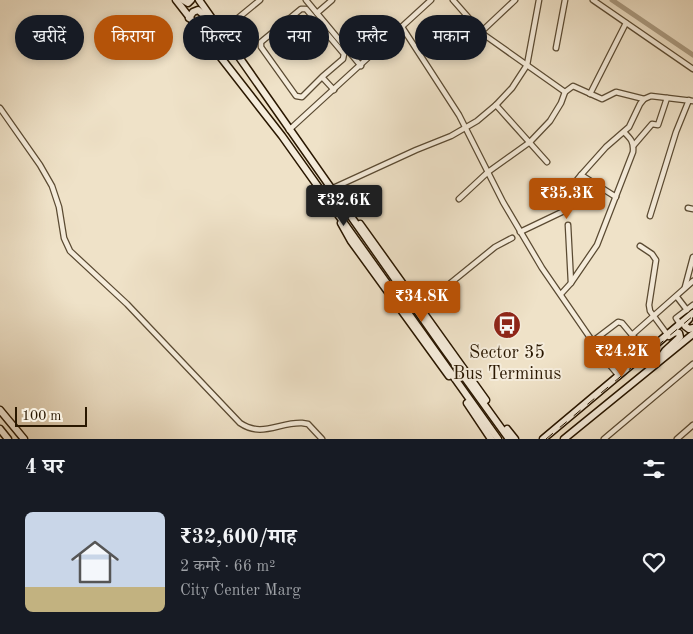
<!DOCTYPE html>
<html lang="hi">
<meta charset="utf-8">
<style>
:root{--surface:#171b24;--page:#20242c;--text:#f1f3f6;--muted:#9ea1a6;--line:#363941;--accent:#b45309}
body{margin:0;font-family:"Old Standard TT","Noto Serif Devanagari",serif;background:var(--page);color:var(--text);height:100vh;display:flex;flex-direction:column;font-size:19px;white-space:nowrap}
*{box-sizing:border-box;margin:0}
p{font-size:16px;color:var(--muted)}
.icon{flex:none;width:28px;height:28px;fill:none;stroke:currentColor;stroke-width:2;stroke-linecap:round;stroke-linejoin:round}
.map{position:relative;height:439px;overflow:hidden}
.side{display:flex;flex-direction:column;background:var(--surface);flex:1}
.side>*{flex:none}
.hud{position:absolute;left:15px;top:15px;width:664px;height:45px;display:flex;gap:10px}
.scale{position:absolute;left:15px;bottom:12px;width:72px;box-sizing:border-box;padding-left:5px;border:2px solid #291700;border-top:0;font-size:14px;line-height:18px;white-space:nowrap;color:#291700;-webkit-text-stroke:4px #f5ecdb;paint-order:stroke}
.price{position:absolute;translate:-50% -42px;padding:0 11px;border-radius:5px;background:var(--accent);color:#fff;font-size:16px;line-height:32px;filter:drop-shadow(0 1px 2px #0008)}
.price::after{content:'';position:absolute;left:50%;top:30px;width:15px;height:11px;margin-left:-8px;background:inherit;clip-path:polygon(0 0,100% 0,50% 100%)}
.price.on{background:#222;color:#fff}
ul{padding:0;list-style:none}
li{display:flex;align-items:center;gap:15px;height:125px;padding:0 25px}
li+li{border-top:1px solid var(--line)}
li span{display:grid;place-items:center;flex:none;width:140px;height:100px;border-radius:8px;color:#555}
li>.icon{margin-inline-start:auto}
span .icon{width:60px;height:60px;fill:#fffc;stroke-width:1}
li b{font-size:21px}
h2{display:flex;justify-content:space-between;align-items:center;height:60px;padding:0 25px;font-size:21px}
.pill{padding:0 18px;border-radius:22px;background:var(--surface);box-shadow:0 2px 8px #0003;font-size:18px;line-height:45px}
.pill.on{background:var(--accent);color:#fff}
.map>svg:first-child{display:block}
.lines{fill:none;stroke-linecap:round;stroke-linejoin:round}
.canal{stroke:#ac9d84;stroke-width:5}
.street-casing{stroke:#5a4a32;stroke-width:7}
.secondary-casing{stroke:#291700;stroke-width:9}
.street{stroke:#f5ecdb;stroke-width:4.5}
.secondary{stroke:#f5ecdb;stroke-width:6}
.rail{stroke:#291700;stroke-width:1;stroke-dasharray:9 9;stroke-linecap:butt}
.labels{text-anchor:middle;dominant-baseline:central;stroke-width:4;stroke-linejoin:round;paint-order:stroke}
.poi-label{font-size:18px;fill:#291700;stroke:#f5ecdb}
</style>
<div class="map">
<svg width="693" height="439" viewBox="0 0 693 439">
<rect width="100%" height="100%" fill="#efe2c8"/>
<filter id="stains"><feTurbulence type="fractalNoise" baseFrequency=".004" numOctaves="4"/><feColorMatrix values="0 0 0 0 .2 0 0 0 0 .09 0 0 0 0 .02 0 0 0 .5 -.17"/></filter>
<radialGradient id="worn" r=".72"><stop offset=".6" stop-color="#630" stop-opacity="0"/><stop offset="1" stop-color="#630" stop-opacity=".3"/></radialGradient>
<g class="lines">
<!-- canal -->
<polyline class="canal" points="612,0 693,55"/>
<!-- street casing -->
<g class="street-casing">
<g id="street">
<polyline points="306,0 361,66"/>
<polyline points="453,0 483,34 565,92"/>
<polyline points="593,0 693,69"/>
<polyline points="317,13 332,0"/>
<polyline points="402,27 459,115 503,202 542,268 604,358 619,376"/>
<polyline points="221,32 260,0"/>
<polyline points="481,32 515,0"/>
<polyline points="556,48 565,0"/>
<polyline points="322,77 302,97 296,96 261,47 261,42 301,9 306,9 344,54 343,59 322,77 334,90"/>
<polyline points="590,94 626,23"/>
<polyline points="496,105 547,162"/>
<path d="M0,108L40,165L52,186L59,207L64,238L70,251L127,304L240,423C262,438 279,422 302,423L308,424L322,439"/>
<polyline points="289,130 431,0"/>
<polyline points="634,145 652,124 658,125 667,98"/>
<polyline points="581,175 616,197"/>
<polyline points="331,189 416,150 451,136 477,121 496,105 512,88 527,65 539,0"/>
<polyline points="459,199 488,172 530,142 550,121 561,103 565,92 573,86 602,99 616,92 644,99"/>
<polyline points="688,208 693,209"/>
<polyline points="650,216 676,132 689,100"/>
<polyline points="520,232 564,211 564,196 581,175 606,147 629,127 640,104 644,99 651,96 693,101"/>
<polyline points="640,246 652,254 656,260 649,305 650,311 667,334"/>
<path d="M571,283L597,245L633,152C634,142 631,139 624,132"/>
<polyline points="685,287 693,257"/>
<polyline points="561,294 571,283 568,225"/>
<polyline points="677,297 687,310"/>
<polyline points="421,307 495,247 512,238"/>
<polyline points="680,324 676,318 693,305"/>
<polyline points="593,341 618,322 622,323 632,335"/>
<polyline points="647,351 632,335 693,281"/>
<polyline points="604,439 693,364"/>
<polyline points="677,439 693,425"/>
</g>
</g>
<!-- secondary casing -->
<g class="secondary-casing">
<g id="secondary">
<polyline points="176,0 282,136 498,439"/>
<polyline points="183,0 188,3 191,0"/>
<polyline points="199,0 444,349 509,439"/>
<polyline points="189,18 193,12 198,10 210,20"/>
<polyline points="341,223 351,241 449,376"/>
<polyline points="360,224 486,400"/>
<polyline points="689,319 685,323 685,326 689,329 693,328"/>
<polyline points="660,358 665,351 680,337 679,333 675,332 669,336"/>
<polyline points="467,403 491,439"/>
<polyline points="0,410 24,439"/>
<polyline points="0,429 8,439"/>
<polyline points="507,429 515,439"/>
<polyline points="543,439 693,313"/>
<polyline points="564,439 693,334"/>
</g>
</g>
<!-- street -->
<use href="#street" class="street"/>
<!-- secondary -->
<use href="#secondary" class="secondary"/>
<!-- rail -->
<polyline class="rail" points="546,439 693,316"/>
</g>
<!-- icons -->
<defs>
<g id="bus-disc" transform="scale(1.4375)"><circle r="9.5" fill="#8f2418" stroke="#f5ecdb"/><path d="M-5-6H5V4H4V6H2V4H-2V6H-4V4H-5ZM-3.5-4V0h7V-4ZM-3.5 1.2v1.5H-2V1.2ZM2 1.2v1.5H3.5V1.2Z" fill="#fff"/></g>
</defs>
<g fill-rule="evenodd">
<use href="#bus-disc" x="507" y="325"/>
</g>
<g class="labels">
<!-- poi labels -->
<g class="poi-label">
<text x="507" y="353">Sector 35<tspan x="507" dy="21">Bus Terminus</tspan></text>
</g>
</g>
<rect width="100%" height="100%" filter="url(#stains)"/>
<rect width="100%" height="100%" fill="url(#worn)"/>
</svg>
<div class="scale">100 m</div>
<b class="price" style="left:567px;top:220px">₹35.3K</b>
<b class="price on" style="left:344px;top:227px">₹32.6K</b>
<b class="price" style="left:422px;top:323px">₹34.8K</b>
<b class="price" style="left:622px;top:378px">₹24.2K</b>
<div class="hud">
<a class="pill">खरीदें</a>
<a class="pill on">किराया</a>
<a class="pill">फ़िल्टर</a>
<a class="pill">नया</a>
<a class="pill">फ़्लैट</a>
<a class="pill">मकान</a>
</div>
</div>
<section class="side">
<h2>4 घर<svg class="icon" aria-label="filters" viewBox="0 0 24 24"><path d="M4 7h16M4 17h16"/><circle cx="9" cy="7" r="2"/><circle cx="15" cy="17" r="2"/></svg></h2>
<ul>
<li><span style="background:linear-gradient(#c9d6e8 75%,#c2b280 0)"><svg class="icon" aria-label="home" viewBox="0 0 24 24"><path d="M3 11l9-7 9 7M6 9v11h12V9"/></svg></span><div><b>₹32,600/माह</b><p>2 कमरे · 66 m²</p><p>City Center Marg</p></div><svg class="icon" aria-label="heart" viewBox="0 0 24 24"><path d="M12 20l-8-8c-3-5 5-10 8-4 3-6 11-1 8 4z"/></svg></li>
</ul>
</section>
